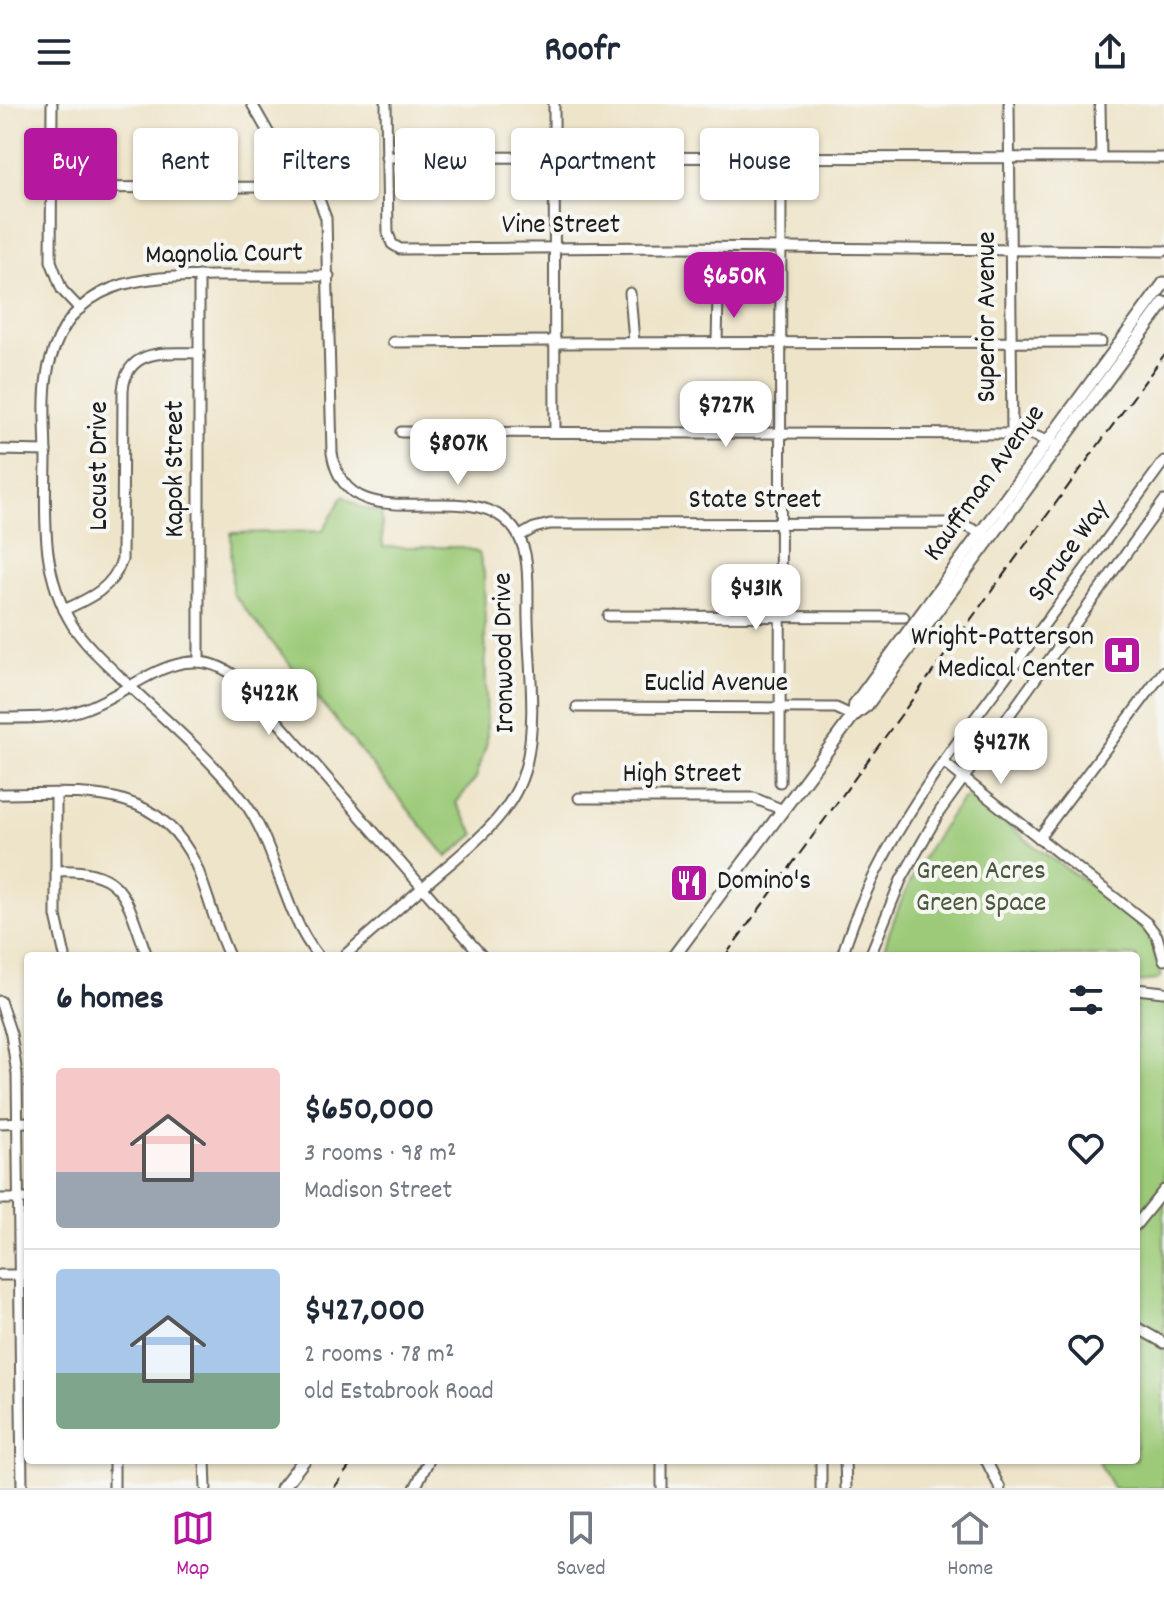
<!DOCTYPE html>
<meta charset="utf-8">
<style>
:root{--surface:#fff;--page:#f2f2f3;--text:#1f2937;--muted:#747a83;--line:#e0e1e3;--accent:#b5179e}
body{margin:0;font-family:Dekko,sans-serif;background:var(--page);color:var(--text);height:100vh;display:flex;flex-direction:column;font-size:30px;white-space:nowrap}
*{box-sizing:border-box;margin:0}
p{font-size:26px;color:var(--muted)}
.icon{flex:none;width:44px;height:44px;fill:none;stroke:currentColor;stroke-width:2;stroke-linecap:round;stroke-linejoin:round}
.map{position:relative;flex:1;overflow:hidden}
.panel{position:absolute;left:24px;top:848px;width:1116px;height:512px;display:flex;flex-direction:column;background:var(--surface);border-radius:8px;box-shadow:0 2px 6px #0004}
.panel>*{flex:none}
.guide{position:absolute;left:24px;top:24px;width:1116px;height:72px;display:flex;gap:16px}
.price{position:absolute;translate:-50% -68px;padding:0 18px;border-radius:16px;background:#fff;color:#222;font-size:26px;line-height:52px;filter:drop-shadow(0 2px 4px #0008)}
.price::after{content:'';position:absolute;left:50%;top:48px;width:24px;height:18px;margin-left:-12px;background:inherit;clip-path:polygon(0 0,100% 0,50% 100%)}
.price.active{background:var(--accent);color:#fff}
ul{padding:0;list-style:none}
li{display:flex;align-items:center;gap:24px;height:200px;padding:0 32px}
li+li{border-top:2px solid var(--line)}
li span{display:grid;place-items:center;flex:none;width:224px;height:160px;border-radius:8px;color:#555}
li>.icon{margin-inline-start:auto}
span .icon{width:96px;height:96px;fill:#fffc;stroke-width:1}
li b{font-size:34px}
h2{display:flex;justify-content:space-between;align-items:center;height:96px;padding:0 32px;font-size:34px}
.tag{padding:0 28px;border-radius:8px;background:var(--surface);box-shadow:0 2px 6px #0004;font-size:28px;line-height:72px}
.tag.active{background:var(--accent);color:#fff}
header{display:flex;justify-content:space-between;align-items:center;height:104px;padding:0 32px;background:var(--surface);font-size:36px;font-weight:700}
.tabs{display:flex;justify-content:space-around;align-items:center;height:112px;border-top:2px solid var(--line);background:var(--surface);font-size:22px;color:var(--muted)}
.tabs a{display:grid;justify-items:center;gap:4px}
.tabs .active{color:var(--accent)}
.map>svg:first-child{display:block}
.green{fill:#9cca78;stroke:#5c734a;stroke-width:2}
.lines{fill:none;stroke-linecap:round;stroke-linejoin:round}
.minor-casing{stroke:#666259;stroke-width:13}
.major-casing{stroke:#666259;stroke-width:15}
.minor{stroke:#fff;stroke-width:9}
.major{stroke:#fff;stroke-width:11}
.rail{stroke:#1c1c1c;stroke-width:2;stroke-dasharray:12 6;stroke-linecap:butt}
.labels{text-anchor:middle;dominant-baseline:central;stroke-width:8;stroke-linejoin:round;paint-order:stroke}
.street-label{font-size:28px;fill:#1c1c1c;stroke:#f6f6f2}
.poi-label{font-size:28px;fill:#1c1c1c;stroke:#f6f6f2;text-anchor:end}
.park-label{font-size:28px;fill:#49593c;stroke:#f6f6f2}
</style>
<header><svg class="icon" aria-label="menu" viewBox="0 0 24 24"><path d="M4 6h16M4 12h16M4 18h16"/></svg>Roofr<svg class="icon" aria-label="share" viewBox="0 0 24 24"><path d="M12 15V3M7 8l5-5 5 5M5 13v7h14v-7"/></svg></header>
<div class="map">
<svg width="1164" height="1384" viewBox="0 0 1164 1384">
<rect width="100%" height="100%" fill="#f6f6f2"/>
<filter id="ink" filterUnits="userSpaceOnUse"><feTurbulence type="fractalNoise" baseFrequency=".0125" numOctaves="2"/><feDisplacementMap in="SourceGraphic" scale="16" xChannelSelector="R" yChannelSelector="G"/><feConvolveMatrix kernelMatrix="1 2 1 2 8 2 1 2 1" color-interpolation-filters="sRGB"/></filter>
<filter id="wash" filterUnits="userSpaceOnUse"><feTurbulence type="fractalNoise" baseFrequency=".006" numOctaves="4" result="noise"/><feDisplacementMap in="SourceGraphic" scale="32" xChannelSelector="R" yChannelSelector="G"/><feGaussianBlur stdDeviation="1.8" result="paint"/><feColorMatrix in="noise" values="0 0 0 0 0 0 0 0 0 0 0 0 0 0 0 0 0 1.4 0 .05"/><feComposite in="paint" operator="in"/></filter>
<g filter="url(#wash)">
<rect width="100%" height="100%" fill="#eee4c9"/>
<!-- green -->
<g class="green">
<polygon points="343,392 362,404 381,408 383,443 463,443 479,449 484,469 487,638 476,674 456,699 475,730 447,753 232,489 231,429 323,427"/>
<path d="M968,693H974L1038,745L1080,774L1148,827L1161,872L1157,876L1136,878V852H882C899,791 925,746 962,695Z"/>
<polygon points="1136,892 1164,895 1164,1079 1136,1114"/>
<polygon points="1164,1094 1164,1384 1113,1384 1098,1356 1136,1356 1136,1130"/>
</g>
</g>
<g filter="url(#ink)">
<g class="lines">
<!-- minor casing -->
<g class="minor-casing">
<g id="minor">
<polyline points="52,0 51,157 62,186 80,205"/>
<path d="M252,0L276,42L317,90L326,114L332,349C346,437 453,376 503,414C534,437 527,480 528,515C529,562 537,615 526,661C514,712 468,743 431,776C402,801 373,827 344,852"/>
<polyline points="386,0 388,129 392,140 400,145 674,143 1164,147"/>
<polyline points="554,0 555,328"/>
<polyline points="1009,0 1012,330"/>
<polyline points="1100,0 1101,54"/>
<polyline points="386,53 1164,54"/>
<polyline points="51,84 262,83 280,77 294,62"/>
<polyline points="630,189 634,238"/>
<polyline points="393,238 555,237"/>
<polyline points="555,239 1101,238"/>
<polyline points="717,239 718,192"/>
<polyline points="401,328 1030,330 1052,339"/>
<polyline points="0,346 46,347"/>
<polyline points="520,432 534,424 550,420 948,419 968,423 987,432"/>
<path d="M64,506C90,494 112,485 122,456L123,286C127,243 167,249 199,249"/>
<polyline points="608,512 904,513"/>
<polyline points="199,558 199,172"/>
<polyline points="577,603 836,604 853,612"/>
<path d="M0,614C30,614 59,615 87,604C142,583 187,527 245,580L482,852"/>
<polyline points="943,658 1147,819 1157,832 1164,856"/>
<polyline points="780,678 781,54"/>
<path d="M0,690C76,690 156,676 195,759C208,789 215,822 229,852"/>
<polyline points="56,690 56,812 65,852"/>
<polyline points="579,694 754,694 783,706"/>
<polyline points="1039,734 1164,567"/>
<path d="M56,767C126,764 126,795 147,852"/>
<path d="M318,852C281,806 278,742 242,695C207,650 163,614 122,575C105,558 86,542 73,522C41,471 45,414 46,357C46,326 42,291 49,261C72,171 145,173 220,172C256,172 292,172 329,172"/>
<path d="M842,852C874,746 940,661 1005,574C1058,501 1111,429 1164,357"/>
<polyline points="870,852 901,776 940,707 1164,397"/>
<polyline points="1136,885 1164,888"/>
<polyline points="0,897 11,930 17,970 22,1384"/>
<polyline points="0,1019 28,1018"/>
<polyline points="0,1095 28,1095"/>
<polyline points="1136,1121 1164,1086"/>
<polyline points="0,1171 28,1171"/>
<polyline points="1136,1223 1164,1239"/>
<polyline points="114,1356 114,1384"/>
<polyline points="205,1356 206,1384"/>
<polyline points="662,1356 662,1384"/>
<polyline points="821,1356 821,1384"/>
<polyline points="845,1356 846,1384"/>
<polyline points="986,1356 1000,1384"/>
<polyline points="415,1384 429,1356"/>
</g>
</g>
<!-- major casing -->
<g class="major-casing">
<g id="major">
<polyline points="853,612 855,600 1164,179"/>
<polyline points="674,852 853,612 867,601 1164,199"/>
<polyline points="282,1384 304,1356"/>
</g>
</g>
<!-- minor -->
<use href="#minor" class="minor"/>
<!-- major -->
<use href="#major" class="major"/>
<!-- rail -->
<g class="rail">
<polyline points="725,852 1164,251"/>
<polyline points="334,1384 354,1356"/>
</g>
</g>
</g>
<!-- icons -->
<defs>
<g id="hospital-square" transform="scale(2)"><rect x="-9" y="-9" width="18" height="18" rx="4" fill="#b5179e" stroke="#f6f6f2"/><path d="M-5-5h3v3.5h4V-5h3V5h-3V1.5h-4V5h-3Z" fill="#fff"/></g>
<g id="restaurant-square" transform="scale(2)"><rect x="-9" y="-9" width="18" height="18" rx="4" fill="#b5179e" stroke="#f6f6f2"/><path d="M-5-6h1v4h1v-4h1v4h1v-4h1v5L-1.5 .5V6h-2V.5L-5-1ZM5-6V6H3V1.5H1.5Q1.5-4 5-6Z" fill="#fff"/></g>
</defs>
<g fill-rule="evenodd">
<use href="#hospital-square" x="1122" y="551"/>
<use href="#restaurant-square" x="689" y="779"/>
</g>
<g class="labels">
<!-- street labels -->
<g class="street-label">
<text x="561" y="123">Vine Street</text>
<text transform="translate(224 152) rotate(-1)">Magnolia Court</text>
<text transform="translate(989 213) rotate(-90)">Superior Avenue</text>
<text transform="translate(101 362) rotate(-90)">Locust Drive</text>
<text transform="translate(177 365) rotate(-90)">Kapok Street</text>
<text transform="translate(986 380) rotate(-54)">Kauffman Avenue</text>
<text x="755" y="398">State Street</text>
<text transform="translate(1070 448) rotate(-54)">Spruce Way</text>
<text transform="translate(506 549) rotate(-91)">Ironwood Drive</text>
<text x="716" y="581">Euclid Avenue</text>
<text x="682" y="672">High Street</text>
</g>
<!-- poi labels -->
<g class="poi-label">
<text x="1094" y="535">Wright-Patterson<tspan x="1094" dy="32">Medical Center</tspan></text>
<text x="717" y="779" text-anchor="start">Domino's</text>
</g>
<!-- park labels -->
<g class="park-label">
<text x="981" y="769">Green Acres<tspan x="981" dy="32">Green Space</tspan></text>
</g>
</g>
</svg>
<b class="price active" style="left:734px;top:216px">$650K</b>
<b class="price" style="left:726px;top:345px">$727K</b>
<b class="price" style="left:458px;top:383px">$807K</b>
<b class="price" style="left:756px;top:528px">$431K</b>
<b class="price" style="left:269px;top:633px">$422K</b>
<b class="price" style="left:1001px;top:682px">$427K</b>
<div class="guide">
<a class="tag active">Buy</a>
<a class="tag">Rent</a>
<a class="tag">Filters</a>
<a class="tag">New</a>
<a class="tag">Apartment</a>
<a class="tag">House</a>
</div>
<section class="panel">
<h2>6 homes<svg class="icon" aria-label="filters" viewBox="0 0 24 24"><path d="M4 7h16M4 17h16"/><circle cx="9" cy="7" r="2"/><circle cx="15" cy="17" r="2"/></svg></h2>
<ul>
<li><span style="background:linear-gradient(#f6c9c9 65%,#9aa5b1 0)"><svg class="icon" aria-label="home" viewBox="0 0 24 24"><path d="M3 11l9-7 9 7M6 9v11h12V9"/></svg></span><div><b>$650,000</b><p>3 rooms · 98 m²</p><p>Madison Street</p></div><svg class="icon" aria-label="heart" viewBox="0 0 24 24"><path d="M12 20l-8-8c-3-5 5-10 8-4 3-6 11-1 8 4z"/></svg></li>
<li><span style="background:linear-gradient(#a9c7e8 65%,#7fa58c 0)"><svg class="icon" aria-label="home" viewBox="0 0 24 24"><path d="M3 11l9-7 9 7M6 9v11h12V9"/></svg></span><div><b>$427,000</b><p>2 rooms · 78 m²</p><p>old Estabrook Road</p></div><svg class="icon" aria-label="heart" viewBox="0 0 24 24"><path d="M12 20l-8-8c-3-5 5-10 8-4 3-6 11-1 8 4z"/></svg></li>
</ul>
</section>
</div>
<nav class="tabs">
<a class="active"><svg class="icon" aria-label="map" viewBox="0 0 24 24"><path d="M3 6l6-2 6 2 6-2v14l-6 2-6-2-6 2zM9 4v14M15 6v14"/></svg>Map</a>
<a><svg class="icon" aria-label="saved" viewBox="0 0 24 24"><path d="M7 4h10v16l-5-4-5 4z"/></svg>Saved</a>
<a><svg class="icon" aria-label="home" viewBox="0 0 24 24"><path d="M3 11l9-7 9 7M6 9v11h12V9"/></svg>Home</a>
</nav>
